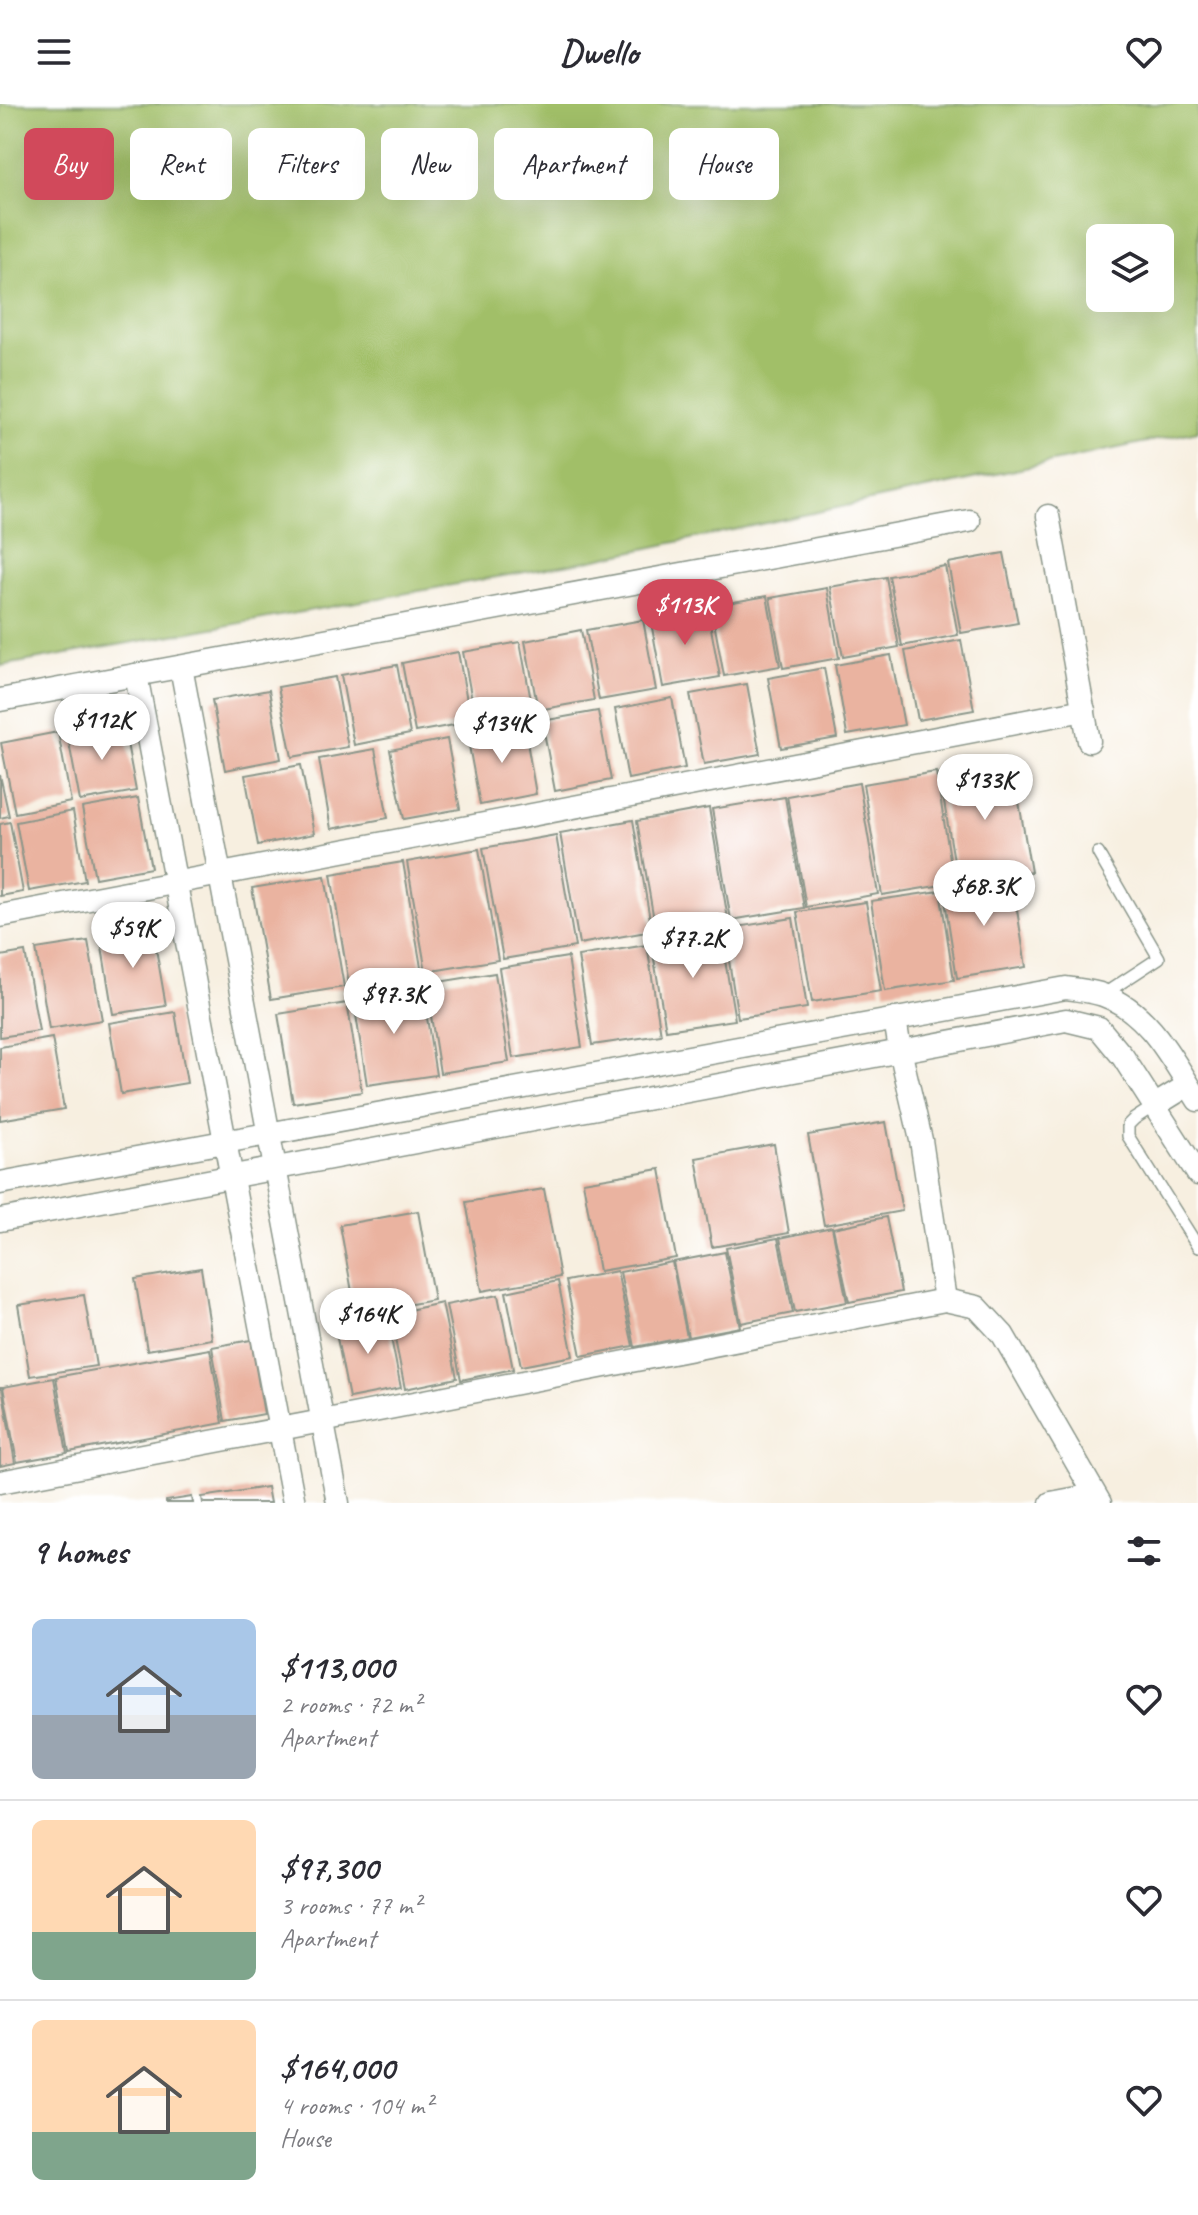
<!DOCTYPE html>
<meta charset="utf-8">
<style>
:root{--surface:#fff;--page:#f2f2f3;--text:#2b2b33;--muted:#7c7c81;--line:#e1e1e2;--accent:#d1495b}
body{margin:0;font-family:Caveat,sans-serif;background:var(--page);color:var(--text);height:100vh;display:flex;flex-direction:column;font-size:30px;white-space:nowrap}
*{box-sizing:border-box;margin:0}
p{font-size:26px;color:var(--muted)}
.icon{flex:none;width:44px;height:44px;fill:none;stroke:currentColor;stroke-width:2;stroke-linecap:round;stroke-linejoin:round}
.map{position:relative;height:1399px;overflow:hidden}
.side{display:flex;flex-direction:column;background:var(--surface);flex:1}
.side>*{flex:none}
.guide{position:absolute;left:24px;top:24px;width:1150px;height:72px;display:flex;gap:16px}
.buttons{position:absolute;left:1086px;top:120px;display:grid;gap:16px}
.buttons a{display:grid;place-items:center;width:88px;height:88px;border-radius:12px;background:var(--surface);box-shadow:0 8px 32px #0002;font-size:40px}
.price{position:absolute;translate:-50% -68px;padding:0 18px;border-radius:28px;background:#fff;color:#222;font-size:26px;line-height:52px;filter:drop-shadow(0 2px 4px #0008)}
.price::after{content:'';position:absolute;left:50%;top:48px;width:24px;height:18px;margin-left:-12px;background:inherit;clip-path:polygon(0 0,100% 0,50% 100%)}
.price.on{background:var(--accent);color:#fff}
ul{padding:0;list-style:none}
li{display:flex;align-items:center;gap:24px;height:200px;padding:0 32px}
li+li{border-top:2px solid var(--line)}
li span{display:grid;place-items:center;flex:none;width:224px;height:160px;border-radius:12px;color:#555}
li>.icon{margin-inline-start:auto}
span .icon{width:96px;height:96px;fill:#fffc;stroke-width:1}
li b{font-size:34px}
h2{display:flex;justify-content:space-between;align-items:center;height:96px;padding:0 32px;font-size:34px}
.chip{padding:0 28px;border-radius:12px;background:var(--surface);box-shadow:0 8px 32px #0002;font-size:28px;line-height:72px}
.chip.on{background:var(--accent);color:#fff}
header{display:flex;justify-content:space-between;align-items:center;height:104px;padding:0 32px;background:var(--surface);font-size:36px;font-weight:700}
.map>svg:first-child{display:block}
.green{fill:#a1bf67;stroke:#607e4e;stroke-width:2;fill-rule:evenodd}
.building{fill:#eab3a0}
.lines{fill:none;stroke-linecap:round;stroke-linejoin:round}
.service-casing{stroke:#8b968a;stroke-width:14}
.minor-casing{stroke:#8b968a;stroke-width:25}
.service{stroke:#fff;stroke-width:11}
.minor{stroke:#fff;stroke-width:22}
</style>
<header><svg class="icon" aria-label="menu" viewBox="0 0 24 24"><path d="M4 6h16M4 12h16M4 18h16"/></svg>Dwello<svg class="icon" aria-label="heart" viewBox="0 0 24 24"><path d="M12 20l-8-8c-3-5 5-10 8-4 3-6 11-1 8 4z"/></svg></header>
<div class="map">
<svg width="1198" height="1399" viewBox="0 0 1198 1399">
<rect width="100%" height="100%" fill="#fff"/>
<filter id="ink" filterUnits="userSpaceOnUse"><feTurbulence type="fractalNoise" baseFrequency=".0125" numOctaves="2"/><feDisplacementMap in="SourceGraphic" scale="16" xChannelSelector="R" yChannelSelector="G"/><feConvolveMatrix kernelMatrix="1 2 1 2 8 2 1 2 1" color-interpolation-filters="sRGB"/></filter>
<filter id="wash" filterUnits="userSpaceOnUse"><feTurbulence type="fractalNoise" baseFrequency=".006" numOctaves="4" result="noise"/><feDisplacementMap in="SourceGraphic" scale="32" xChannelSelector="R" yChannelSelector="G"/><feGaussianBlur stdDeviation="1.8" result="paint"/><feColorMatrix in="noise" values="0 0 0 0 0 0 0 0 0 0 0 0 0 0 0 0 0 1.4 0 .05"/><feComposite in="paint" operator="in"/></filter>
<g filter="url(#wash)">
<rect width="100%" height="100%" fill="#f7efe0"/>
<!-- green -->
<path class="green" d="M0,0H1198V327L587,457L0,562ZM1100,134H1160V194H1100Z"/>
<g id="blocks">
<!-- building -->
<g class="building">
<polygon points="1004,449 1018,519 961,529 948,459"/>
<polygon points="945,462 958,531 902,542 889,472"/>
<polygon points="886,473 899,543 843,553 830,483"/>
<polygon points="827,484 839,554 783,564 770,494"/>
<polygon points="767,492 780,562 724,572 711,502"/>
<polygon points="707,503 720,573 663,583 650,513"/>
<polygon points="643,516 656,586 599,596 586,526"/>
<polygon points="581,526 594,596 538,606 525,537"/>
<polygon points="961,536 974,606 918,616 905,547"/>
<polygon points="520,538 533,607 476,618 463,548"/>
<polygon points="458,548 471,618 415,628 402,559"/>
<polygon points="891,551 904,621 847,631 835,561"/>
<polygon points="397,561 410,630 354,641 341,571"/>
<polygon points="824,564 837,634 781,644 768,574"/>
<polygon points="335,573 348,643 292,653 278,583"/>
<polygon points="747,580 760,650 704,660 690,590"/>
<polygon points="269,586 281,655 225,666 212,596"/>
<polygon points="672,594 685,664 628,675 615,605"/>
<polygon points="598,607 611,676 555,687 542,617"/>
<polygon points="123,618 136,687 80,697 67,628"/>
<polygon points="524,621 536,690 480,701 467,631"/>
<polygon points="58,628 71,698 15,709 1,639"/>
<polygon points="447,635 460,705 404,715 390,646"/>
<polygon points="375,645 388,714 331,725 319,655"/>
<polygon points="1012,657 1031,768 958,780 939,669"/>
<polygon points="301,661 314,730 258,741 245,671"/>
<polygon points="936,668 954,779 882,791 863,680"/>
<polygon points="0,671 9,712 0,714"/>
<polygon points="859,679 878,790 806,803 787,692"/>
<polygon points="785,693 804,804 731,816 712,705"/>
<polygon points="138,694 151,764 95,774 82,704"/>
<polygon points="709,704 728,815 656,828 637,717"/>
<polygon points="73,707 85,777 29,787 16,718"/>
<polygon points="633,716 652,827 579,840 560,729"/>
<polygon points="10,718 23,788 0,792 0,720"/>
<polygon points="556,731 575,843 503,855 483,744"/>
<polygon points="479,745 498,856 426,868 407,758"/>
<polygon points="403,758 422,869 349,881 331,770"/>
<polygon points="325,772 344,883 271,895 252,784"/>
<polygon points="1012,774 1026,863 957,874 943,784"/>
<polygon points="940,787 954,876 885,887 871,797"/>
<polygon points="866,798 881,887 812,898 797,808"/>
<polygon points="793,814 807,904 738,914 724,825"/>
<polygon points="152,822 166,902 113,910 100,831"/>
<polygon points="720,826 735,916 666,926 651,837"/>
<polygon points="88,837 102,916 49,925 36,845"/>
<polygon points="647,841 661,931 592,941 578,852"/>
<polygon points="25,848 39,927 0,933 0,852"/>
<polygon points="568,853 582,943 513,954 499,864"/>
<polygon points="495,869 509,958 440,969 426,880"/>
<polygon points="422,882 436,971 367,981 353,892"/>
<polygon points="347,899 362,988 293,999 278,910"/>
<polygon points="175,908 187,979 121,990 109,919"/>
<polygon points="52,934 64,1005 0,1016 0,943"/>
<polygon points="886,1018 902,1107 824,1121 808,1031"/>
<polygon points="774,1040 789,1129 712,1143 696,1054"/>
<polygon points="660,1065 676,1154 599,1167 583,1078"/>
<polygon points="544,1085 560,1173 482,1187 466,1098"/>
<polygon points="418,1107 434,1196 356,1210 340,1121"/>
<polygon points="886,1113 901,1188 849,1198 833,1124"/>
<polygon points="832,1123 847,1198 795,1208 780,1134"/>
<polygon points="778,1134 793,1209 741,1219 726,1144"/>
<polygon points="725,1148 740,1223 688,1233 673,1158"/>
<polygon points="672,1158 687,1233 635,1243 620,1168"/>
<polygon points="201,1164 212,1235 147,1246 135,1175"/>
<polygon points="617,1167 633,1242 581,1252 566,1177"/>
<polygon points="558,1177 573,1252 521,1262 506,1188"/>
<polygon points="84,1191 96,1262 30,1272 18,1201"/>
<polygon points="498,1191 513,1265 461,1276 446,1201"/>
<polygon points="442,1199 457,1274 405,1285 390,1210"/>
<polygon points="386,1209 401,1284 349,1294 334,1219"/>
<polygon points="251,1236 264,1310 225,1317 212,1243"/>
<polygon points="210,1245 223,1319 69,1348 56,1273"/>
<polygon points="54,1274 67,1349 17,1358 3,1283"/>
<polygon points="0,1283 2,1283 15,1359 0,1362"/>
<polygon points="267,1383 270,1399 203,1399 202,1393"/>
<polygon points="192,1393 193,1399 166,1399 166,1397"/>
</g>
</g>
</g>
<g filter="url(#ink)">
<use href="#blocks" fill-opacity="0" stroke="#8b968a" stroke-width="2"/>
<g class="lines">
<!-- service casing -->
<g class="service-casing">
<g id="service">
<polyline points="1098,749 1159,854 1104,890"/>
<polyline points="1154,1002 1134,1015 1128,1021 1128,1032 1198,1143"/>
</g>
</g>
<!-- minor casing -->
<g class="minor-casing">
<g id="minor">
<polyline points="1048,412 1089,637"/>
<polyline points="181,563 338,1399"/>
<polyline points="136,571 294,1399"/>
<polyline points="0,596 969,417"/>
<polyline points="0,812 1084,606"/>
<polyline points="895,915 900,946 921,1036 945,1196"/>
<polyline points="1154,1002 1188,981"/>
<path d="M0,1079L1066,884C1078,886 1092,887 1103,891C1149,907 1173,957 1198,996"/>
<polyline points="0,1116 1066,916 1099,924 1123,953 1198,1070"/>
<polyline points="0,1378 322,1317 945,1196 977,1203 1003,1231 1100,1399"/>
<polyline points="1051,1399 1094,1391"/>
</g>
</g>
<!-- service -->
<use href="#service" class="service"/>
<!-- minor -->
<use href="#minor" class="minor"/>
</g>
</g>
</svg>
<div class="buttons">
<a><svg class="icon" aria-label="layers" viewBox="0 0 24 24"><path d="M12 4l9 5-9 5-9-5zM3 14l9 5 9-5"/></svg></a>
</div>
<b class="price on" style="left:685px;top:543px">$113K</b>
<b class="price" style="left:102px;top:658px">$112K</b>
<b class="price" style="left:502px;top:661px">$134K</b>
<b class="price" style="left:985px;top:718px">$133K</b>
<b class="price" style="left:984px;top:824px">$68.3K</b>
<b class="price" style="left:133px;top:866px">$59K</b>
<b class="price" style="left:693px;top:876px">$77.2K</b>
<b class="price" style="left:394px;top:932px">$97.3K</b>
<b class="price" style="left:368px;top:1252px">$164K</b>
<div class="guide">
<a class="chip on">Buy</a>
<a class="chip">Rent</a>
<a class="chip">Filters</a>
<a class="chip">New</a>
<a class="chip">Apartment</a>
<a class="chip">House</a>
</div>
</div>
<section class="side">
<h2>9 homes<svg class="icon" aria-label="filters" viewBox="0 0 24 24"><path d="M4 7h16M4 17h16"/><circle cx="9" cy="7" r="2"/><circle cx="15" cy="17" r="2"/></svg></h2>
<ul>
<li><span style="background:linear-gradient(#a9c7e8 60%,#9aa5b1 0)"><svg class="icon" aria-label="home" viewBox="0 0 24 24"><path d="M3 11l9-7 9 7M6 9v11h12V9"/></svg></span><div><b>$113,000</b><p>2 rooms · 72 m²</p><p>Apartment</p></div><svg class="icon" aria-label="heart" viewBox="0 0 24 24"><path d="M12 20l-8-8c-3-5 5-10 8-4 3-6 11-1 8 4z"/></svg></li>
<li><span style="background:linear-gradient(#ffd9b3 70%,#7fa58c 0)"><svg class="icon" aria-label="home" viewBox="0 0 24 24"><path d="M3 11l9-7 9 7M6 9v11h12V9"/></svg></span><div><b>$97,300</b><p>3 rooms · 77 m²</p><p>Apartment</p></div><svg class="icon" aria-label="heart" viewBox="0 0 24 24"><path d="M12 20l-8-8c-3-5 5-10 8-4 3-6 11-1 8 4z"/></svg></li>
<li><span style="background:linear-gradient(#ffd9b3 70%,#7fa58c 0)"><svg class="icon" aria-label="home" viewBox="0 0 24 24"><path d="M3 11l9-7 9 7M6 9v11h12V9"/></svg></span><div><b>$164,000</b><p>4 rooms · 104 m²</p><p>House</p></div><svg class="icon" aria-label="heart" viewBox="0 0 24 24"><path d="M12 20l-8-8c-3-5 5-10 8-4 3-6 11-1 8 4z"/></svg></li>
</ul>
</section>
